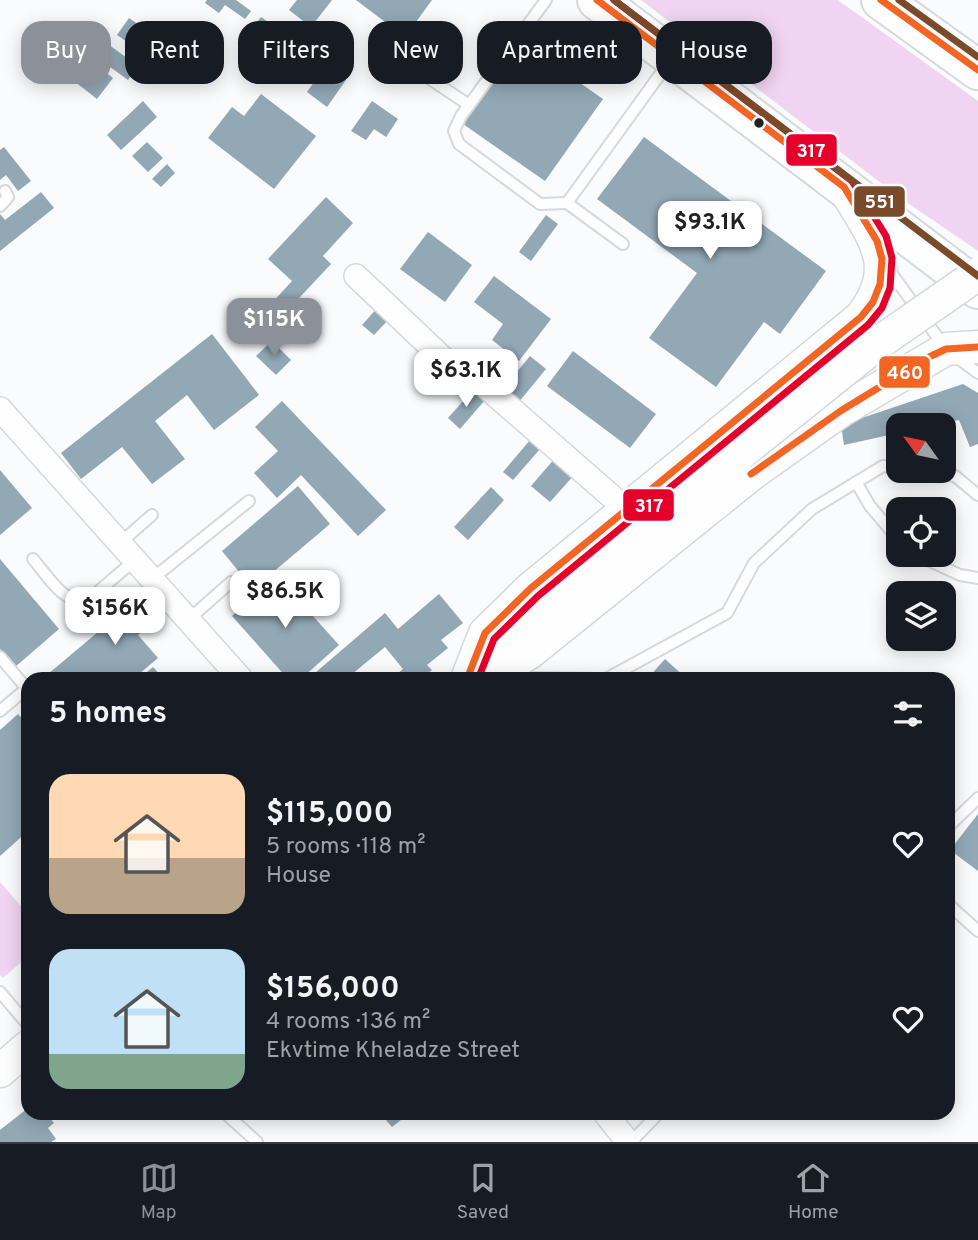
<!DOCTYPE html>
<meta charset="utf-8">
<style>
:root{--surface:#171b24;--page:#20242c;--text:#f1f3f6;--muted:#9ea1a6;--line:#363941;--accent:#8c9099}
body{margin:0;font-family:Overpass,sans-serif;background:var(--page);color:var(--text);height:100vh;display:flex;flex-direction:column;font-size:26px;white-space:nowrap}
*{box-sizing:border-box;margin:0}
p{font-size:23px;color:var(--muted)}
.icon{flex:none;width:38px;height:38px;fill:none;stroke:currentColor;stroke-width:2;stroke-linecap:round;stroke-linejoin:round}
.map{position:relative;flex:1;overflow:hidden}
.panel{position:absolute;left:21px;top:672px;width:934px;height:448px;display:flex;flex-direction:column;background:var(--surface);border-radius:21px;box-shadow:0 4px 18px #0003}
.panel>*{flex:none}
.hud{position:absolute;left:21px;top:21px;width:936px;height:63px;display:flex;gap:14px}
.needle{width:46px;rotate:303deg}
.fabs{position:absolute;left:886px;top:413px;display:grid;gap:14px}
.fabs a{display:grid;place-items:center;width:70px;height:70px;border-radius:14px;background:var(--surface);box-shadow:0 4px 18px #0003;font-size:35px}
.price{position:absolute;translate:-50% -60px;padding:0 16px;border-radius:14px;background:#fff;color:#222;font-size:23px;line-height:46px;filter:drop-shadow(0 2px 4px #0008)}
.price::after{content:'';position:absolute;left:50%;top:42px;width:21px;height:16px;margin-left:-10px;background:inherit;clip-path:polygon(0 0,100% 0,50% 100%)}
.price.on{background:var(--accent);color:#fff}
ul{padding:0;list-style:none}
li{display:flex;align-items:center;gap:21px;height:175px;padding:0 28px}
li span{display:grid;place-items:center;flex:none;width:196px;height:140px;border-radius:21px;color:#555}
li>.icon{margin-inline-start:auto}
span .icon{width:84px;height:84px;fill:#fffc;stroke-width:1}
li b{font-size:30px}
h2{display:flex;justify-content:space-between;align-items:center;height:84px;padding:0 28px;font-size:30px}
.tag{padding:0 24px;border-radius:21px;background:var(--surface);box-shadow:0 4px 18px #0003;font-size:24px;line-height:63px}
.tag.on{background:var(--accent);color:#fff}
.tabs{display:flex;justify-content:space-around;align-items:center;height:98px;border-top:2px solid var(--line);background:var(--surface);font-size:19px;color:var(--muted)}
.tabs a{display:grid;justify-items:center;gap:4px}
.tabs .on{color:var(--accent)}
.map>svg:first-child{display:block}
.green{fill:#f0d4f1}
.building{fill:#92a8b5}
.lines{fill:none;stroke-linecap:round;stroke-linejoin:round}
.service-casing{stroke:#d6d8db;stroke-width:14}
.minor-casing{stroke:#d6d8db;stroke-width:26}
.secondary-casing{stroke:#d6d8db;stroke-width:35}
.trunk-casing{stroke:#d6d8db;stroke-width:42}
.service{stroke:#fefeff;stroke-width:10}
.minor{stroke:#fefeff;stroke-width:23}
.secondary{stroke:#fefeff;stroke-width:32}
.trunk{stroke:#fefeff;stroke-width:38}
.secondary-bridge-casing{stroke:#d6d8db;stroke-width:35;stroke-linecap:butt}
.secondary-bridge{stroke:#fefeff;stroke-width:32}
.bus-1-casing{stroke:#f8fafe;stroke-width:12}
.bus-2-casing{stroke:#f8fafe;stroke-width:12}
.bus-3-casing{stroke:#f8fafe;stroke-width:12}
.bus-1{stroke:#f26522;stroke-width:7}
.bus-2{stroke:#e4002b;stroke-width:7}
.bus-3{stroke:#7a4b2a;stroke-width:7}
.bus-dot{fill:#1f2024;stroke:#f8fafe;stroke-width:2.5}
.line-badge{stroke:#f8fafe;stroke-width:2.5}
.badge-label{font-size:19px;text-anchor:middle;font-weight:bold;fill:#fff}
</style>
<div class="map">
<svg width="978" height="1142" viewBox="0 0 978 1142">
<rect width="100%" height="100%" fill="#f9fbfd"/>
<!-- green -->
<g class="green">
<polygon points="641,0 838,0 978,101 978,251 902,199"/>
<polygon points="0,882 28,914 28,956 3,978 0,975"/>
</g>
<!-- building -->
<g class="building">
<polygon points="207,0 236,0 251,11 245,19 225,5 219,13 205,3"/>
<polygon points="297,0 332,0 311,27 289,10"/>
<polygon points="356,0 432,0 405,37"/>
<polygon points="261,17 274,26 254,53 241,43"/>
<polygon points="129,18 186,57 174,74 159,64 154,73 137,61 143,53 117,35"/>
<polygon points="520,41 603,99 545,181 463,124"/>
<polygon points="105,42 138,66 128,80 95,56"/>
<polygon points="76,49 113,78 97,99 60,70"/>
<polygon points="326,65 346,80 327,107 307,92"/>
<polygon points="261,94 316,136 274,189 208,138 232,107 244,116"/>
<polygon points="143,101 157,117 121,150 107,135"/>
<polygon points="372,101 398,119 386,137 374,129 366,140 351,131"/>
<polygon points="644,137 826,271 780,334 764,322 716,387 649,338 697,273 597,199"/>
<polygon points="147,142 163,158 148,172 132,156"/>
<polygon points="4,147 31,181 18,191 6,175 0,180 0,150"/>
<polygon points="167,164 175,173 161,187 152,179"/>
<polygon points="41,192 54,208 0,251 0,214 5,220"/>
<polygon points="326,197 353,223 323,256 331,264 256,344 244,333 292,281 268,259"/>
<polygon points="546,215 558,224 531,261 519,252"/>
<polygon points="428,232 472,265 445,302 400,269"/>
<polygon points="494,276 551,319 519,361 492,340 503,324 474,302"/>
<polygon points="379,306 391,317 374,335 362,325"/>
<polygon points="212,334 259,395 214,430 187,395 155,421 185,459 152,484 122,447 81,479 61,453"/>
<polygon points="272,341 291,360 276,375 256,356"/>
<polygon points="573,351 656,414 630,448 547,386"/>
<polygon points="530,356 546,369 518,403 502,390"/>
<polygon points="963,384 978,393 978,444 970,447 959,420 934,425 898,425 898,433 844,445 841,425"/>
<polygon points="473,390 485,400 460,429 448,418"/>
<polygon points="282,401 386,510 358,536 301,475 277,498 254,473 278,451 255,427"/>
<polygon points="530,440 540,449 513,480 503,472"/>
<polygon points="556,457 575,474 550,502 531,486"/>
<polygon points="0,470 32,508 0,535"/>
<polygon points="298,486 330,524 253,589 222,551"/>
<polygon points="491,487 504,500 468,540 454,527"/>
<polygon points="0,559 59,629 15,667 0,649"/>
<polygon points="277,576 339,645 301,679 288,679 232,616"/>
<polygon points="147,591 165,613 138,635 158,658 133,679 42,679"/>
<polygon points="439,594 463,623 441,640 448,648 427,665 432,670 421,679 391,679 403,669 385,647 346,679 308,679 385,613 398,629"/>
<polygon points="665,659 687,679 647,679"/>
<polygon points="153,667 164,679 139,679"/>
<polygon points="18,714 28,725 28,831 0,856 0,730"/>
<polygon points="978,814 978,871 950,850"/>
<polygon points="28,1108 28,1113 46,1113 54,1123 48,1128 56,1139 51,1142 0,1142 0,1130"/>
<polygon points="380,1113 410,1113 392,1127"/>
</g>
<g class="lines">
<!-- service casing -->
<g class="service-casing">
<g id="service">
<polyline points="546,0 461,116 454,131 459,144 540,204 567,203"/>
<polyline points="430,79 469,105"/>
<polyline points="0,206 8,197 5,191"/>
<polyline points="623,244 567,203 669,62"/>
<polyline points="887,267 946,349 978,373"/>
<polyline points="916,471 955,476 978,495"/>
<polyline points="856,482 870,506 898,539"/>
<polyline points="120,543 152,515"/>
<polyline points="917,555 960,575 978,578"/>
<path d="M33,559C47,575 63,604 87,601L135,560"/>
<polyline points="152,579 249,501"/>
<polyline points="188,620 231,582"/>
<polyline points="0,657 28,690"/>
<polyline points="508,673 529,678 597,679"/>
<polyline points="606,679 727,613 754,563 812,509 883,466 898,468"/>
<polyline points="0,711 27,688"/>
<polyline points="948,827 978,798"/>
<polyline points="948,904 978,931"/>
<polyline points="0,992 28,1025"/>
<polyline points="225,1113 257,1142"/>
<polyline points="631,1142 659,1113"/>
</g>
</g>
<!-- minor casing -->
<g class="minor-casing">
<g id="minor">
<polyline points="356,276 450,365 468,371 627,510"/>
<polyline points="0,409 241,679"/>
<polyline points="605,1113 628,1142"/>
</g>
</g>
<!-- secondary casing -->
<g class="secondary-casing">
<g id="secondary">
<polyline points="487,665 529,621 740,454"/>
<path d="M467,679L485,633L531,588L861,317C898,270 877,242 850,198"/>
<polyline points="487,679 529,653 753,473 842,410 946,349 978,347"/>
<polyline points="0,1071 28,1047"/>
</g>
</g>
<!-- trunk casing -->
<g class="trunk-casing">
<g id="trunk">
<polyline points="597,0 978,289"/>
<polyline points="881,0 978,70"/>
</g>
</g>
<!-- service -->
<use href="#service" class="service"/>
<!-- minor -->
<use href="#minor" class="minor"/>
<!-- secondary -->
<use href="#secondary" class="secondary"/>
<!-- trunk -->
<use href="#trunk" class="trunk"/>
<!-- secondary-bridge casing -->
<g class="secondary-bridge-casing">
<polyline id="secondary-bridge" points="740,454 877,344 978,274"/>
</g>
<!-- secondary-bridge -->
<use href="#secondary-bridge" class="secondary-bridge"/>
<!-- bus-1 casing -->
<g class="bus-1-casing">
<g id="bus-1">
<polyline points="881,0 978,70"/>
<polyline points="751,474 842,410 929,357 946,349 978,347"/>
<polyline points="467,679 485,633 531,588 861,317 873,302 880,284 882,259 877,241 844,187 597,0"/>
</g>
</g>
<!-- bus-2 casing -->
<g class="bus-2-casing">
<polyline id="bus-2" points="478,679 494,639 538,596 868,325 882,308 890,288 892,258 886,236 852,181 614,0"/>
</g>
<!-- bus-3 casing -->
<g class="bus-3-casing">
<g id="bus-3">
<polyline points="614,0 978,276"/>
<polyline points="899,0 978,57"/>
</g>
</g>
<!-- bus-1 -->
<use href="#bus-1" class="bus-1"/>
<!-- bus-2 -->
<use href="#bus-2" class="bus-2"/>
<!-- bus-3 -->
<use href="#bus-3" class="bus-3"/>
</g>
<!-- markers -->
<circle class="bus-dot" cx="759" cy="123" r="6"/>
<g class="line-badge">
<rect x="785" y="133" width="53" height="34" rx="7" fill="#e4002b"/>
<rect x="853" y="185" width="53" height="33" rx="7" fill="#7a4b2a"/>
<rect x="878" y="355" width="53" height="34" rx="7" fill="#f26522"/>
<rect x="622" y="488" width="53" height="34" rx="7" fill="#e4002b"/>
</g>
<g class="badge-label">
<text x="811" y="157">317</text>
<text x="880" y="208">551</text>
<text x="905" y="379">460</text>
<text x="649" y="512">317</text>
</g>
</svg>
<div class="fabs">
<a><svg class="needle" viewBox="-14 -14 28 28"><path d="M0-13l5 13h-10z" fill="#e53935"/><path d="M0 13l5-13h-10z" fill="#9ea1a6"/></svg></a>
<a><svg class="icon" aria-label="locate" viewBox="0 0 24 24"><circle cx="12" cy="12" r="6"/><path d="M12 2v4M12 18v4M2 12h4M18 12h4"/></svg></a>
<a><svg class="icon" aria-label="layers" viewBox="0 0 24 24"><path d="M12 4l9 5-9 5-9-5zM3 14l9 5 9-5"/></svg></a>
</div>
<b class="price" style="left:710px;top:261px">$93.1K</b>
<b class="price on" style="left:274px;top:358px">$115K</b>
<b class="price" style="left:466px;top:409px">$63.1K</b>
<b class="price" style="left:285px;top:630px">$86.5K</b>
<b class="price" style="left:115px;top:647px">$156K</b>
<div class="hud">
<a class="tag on">Buy</a>
<a class="tag">Rent</a>
<a class="tag">Filters</a>
<a class="tag">New</a>
<a class="tag">Apartment</a>
<a class="tag">House</a>
</div>
<section class="panel">
<h2>5 homes<svg class="icon" aria-label="filters" viewBox="0 0 24 24"><path d="M4 7h16M4 17h16"/><circle cx="9" cy="7" r="2"/><circle cx="15" cy="17" r="2"/></svg></h2>
<ul>
<li><span style="background:linear-gradient(#ffd9b3 60%,#b9a48a 0)"><svg class="icon" aria-label="home" viewBox="0 0 24 24"><path d="M3 11l9-7 9 7M6 9v11h12V9"/></svg></span><div><b>$115,000</b><p>5 rooms · 118 m²</p><p>House</p></div><svg class="icon" aria-label="heart" viewBox="0 0 24 24"><path d="M12 20l-8-8c-3-5 5-10 8-4 3-6 11-1 8 4z"/></svg></li>
<li><span style="background:linear-gradient(#bfe0f5 75%,#7fa58c 0)"><svg class="icon" aria-label="home" viewBox="0 0 24 24"><path d="M3 11l9-7 9 7M6 9v11h12V9"/></svg></span><div><b>$156,000</b><p>4 rooms · 136 m²</p><p>Ekvtime Kheladze Street</p></div><svg class="icon" aria-label="heart" viewBox="0 0 24 24"><path d="M12 20l-8-8c-3-5 5-10 8-4 3-6 11-1 8 4z"/></svg></li>
</ul>
</section>
</div>
<nav class="tabs">
<a class="on"><svg class="icon" aria-label="map" viewBox="0 0 24 24"><path d="M3 6l6-2 6 2 6-2v14l-6 2-6-2-6 2zM9 4v14M15 6v14"/></svg>Map</a>
<a><svg class="icon" aria-label="saved" viewBox="0 0 24 24"><path d="M7 4h10v16l-5-4-5 4z"/></svg>Saved</a>
<a><svg class="icon" aria-label="home" viewBox="0 0 24 24"><path d="M3 11l9-7 9 7M6 9v11h12V9"/></svg>Home</a>
</nav>
